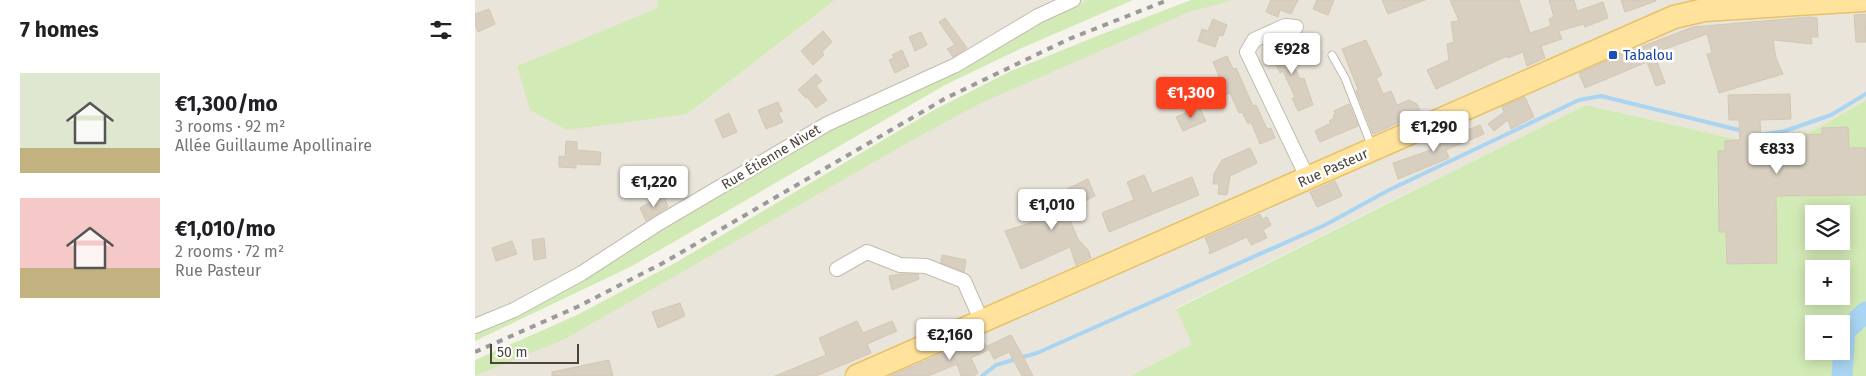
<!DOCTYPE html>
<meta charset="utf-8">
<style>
:root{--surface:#fff;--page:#f2f2f2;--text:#202124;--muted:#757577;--accent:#fc3f1d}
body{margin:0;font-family:"Fira Sans",sans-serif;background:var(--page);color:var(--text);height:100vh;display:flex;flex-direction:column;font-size:19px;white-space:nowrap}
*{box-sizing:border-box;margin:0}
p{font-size:16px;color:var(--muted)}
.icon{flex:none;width:28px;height:28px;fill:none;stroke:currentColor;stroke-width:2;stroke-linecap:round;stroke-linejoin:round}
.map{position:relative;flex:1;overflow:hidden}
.sheet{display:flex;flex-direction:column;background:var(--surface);width:475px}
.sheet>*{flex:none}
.controls{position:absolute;left:1330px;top:205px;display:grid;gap:10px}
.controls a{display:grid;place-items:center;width:45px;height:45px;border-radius:0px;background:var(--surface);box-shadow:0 2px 12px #0003;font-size:25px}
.scale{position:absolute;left:15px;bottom:12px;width:89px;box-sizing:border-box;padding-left:5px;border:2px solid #4b4439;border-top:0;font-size:14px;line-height:18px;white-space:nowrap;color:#4b4439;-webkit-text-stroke:4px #fff;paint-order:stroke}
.price{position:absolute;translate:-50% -42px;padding:0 11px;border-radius:5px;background:#fff;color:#222;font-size:16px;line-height:32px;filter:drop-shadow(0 1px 2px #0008)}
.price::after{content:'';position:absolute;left:50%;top:30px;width:15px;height:11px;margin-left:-8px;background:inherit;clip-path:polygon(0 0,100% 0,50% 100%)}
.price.on{background:var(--accent);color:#fff}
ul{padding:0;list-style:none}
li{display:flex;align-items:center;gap:15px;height:125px;padding:0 20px}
li span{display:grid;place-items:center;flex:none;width:140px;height:100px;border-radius:0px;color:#555}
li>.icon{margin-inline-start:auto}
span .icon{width:60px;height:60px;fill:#fffc;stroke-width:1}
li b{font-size:21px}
h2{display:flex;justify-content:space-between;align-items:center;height:60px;padding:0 20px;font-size:21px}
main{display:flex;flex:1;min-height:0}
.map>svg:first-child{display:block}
.residential{fill:#eae5da}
.green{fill:#d2eab5;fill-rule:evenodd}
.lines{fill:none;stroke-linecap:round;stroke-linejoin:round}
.stream{stroke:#a9d4f2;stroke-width:4}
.river{stroke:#a9d4f2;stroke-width:21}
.building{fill:#d8cfc1;stroke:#d3c7b4}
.service-casing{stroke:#c2bbae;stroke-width:9}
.minor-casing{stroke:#c2bbae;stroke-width:16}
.primary-casing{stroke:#e6c16a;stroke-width:25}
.service{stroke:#fff;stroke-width:7}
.minor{stroke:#fff;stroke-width:14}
.primary{stroke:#ffe39c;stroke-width:22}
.rail{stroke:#9a9a9a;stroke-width:4;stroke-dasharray:6 6;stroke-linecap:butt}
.transit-dot{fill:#1a4fb4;stroke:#fff;stroke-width:2}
.labels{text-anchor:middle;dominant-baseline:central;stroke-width:5;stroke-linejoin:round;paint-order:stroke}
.transit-label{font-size:14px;fill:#164399;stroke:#fff;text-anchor:start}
.street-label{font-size:14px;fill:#4b4439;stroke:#fff}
</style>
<main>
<section class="sheet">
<h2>7 homes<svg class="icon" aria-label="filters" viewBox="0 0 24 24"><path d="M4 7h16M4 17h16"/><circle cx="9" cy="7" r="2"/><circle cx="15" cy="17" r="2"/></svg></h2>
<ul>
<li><span style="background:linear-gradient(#dfe7d0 75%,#c2b280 0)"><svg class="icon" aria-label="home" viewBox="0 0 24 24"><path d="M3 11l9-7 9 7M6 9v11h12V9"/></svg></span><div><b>€1,300/mo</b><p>3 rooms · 92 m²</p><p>Allée Guillaume Apollinaire</p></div></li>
<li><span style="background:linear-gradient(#f6c9c9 70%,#c2b280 0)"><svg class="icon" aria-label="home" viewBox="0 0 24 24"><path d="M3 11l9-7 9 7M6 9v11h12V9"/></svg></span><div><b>€1,010/mo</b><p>2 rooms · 72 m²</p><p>Rue Pasteur</p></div></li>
</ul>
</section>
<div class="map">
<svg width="1391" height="376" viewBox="0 0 1391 376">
<rect width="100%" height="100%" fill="#f6f3ec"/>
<!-- residential -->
<g class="residential">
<polygon points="0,0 182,0 184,8 42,66 212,114 360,0 640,0 522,52 0,335"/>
<polygon points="732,0 1391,0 1391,100 1341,129 1287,145 1111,105 701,308 717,344 655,376 0,376 0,369 94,329 496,100"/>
</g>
<!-- green -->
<g class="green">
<polygon points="182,0 360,0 212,114 92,130 55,110 42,66 183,8"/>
<polygon points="612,0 658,0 549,47 470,85 157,266 0,341 0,330 119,271 379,117"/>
<polygon points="716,0 758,0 714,12 506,103 441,138 90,339 0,376 0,360 102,315 200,263 459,110 536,71 622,36"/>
<path d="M1391,100V376H655L717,344L701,309L1111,105L1287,145L1341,129ZM1339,214H1366V241H1339ZM1339,269H1366V296H1339ZM1339,324H1366V351H1339Z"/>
</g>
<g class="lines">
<!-- stream -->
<g class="stream">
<polyline points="1285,135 1310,131 1356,115 1391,94"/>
<polyline points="507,376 521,365 562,353 850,225 914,190 1104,100 1126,96 1264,130"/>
</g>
<!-- river -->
<polyline class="river" points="1367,376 1370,331 1391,312"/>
</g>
<!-- building -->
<g class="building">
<polygon points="796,0 823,0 816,14 805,10 803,17 791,12"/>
<polygon points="842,0 859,0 853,15 838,9"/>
<polygon points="907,0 950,0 913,14"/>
<polygon points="975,0 1044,0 1055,33 1076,26 1074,19 1079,17 1074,0 1099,0 1102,11 1128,2 1133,18 1110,27 1109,24 1084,31 1087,39 1066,46 1070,58 1052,66 1048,52 1033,58 1032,56 961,89 952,70 974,60 972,44 979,42 976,22 984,21"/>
<polygon points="1146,0 1181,0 1181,1 1150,12"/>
<polygon points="14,9 20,24 3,32 0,24 0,14"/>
<polygon points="1390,14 1391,42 1381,42 1379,15"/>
<polygon points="1335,17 1342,18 1343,37 1336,37 1337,44 1298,40 1301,58 1308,74 1244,93 1232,54 1237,53 1232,34 1179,53 1190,83 1181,86 1172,62 1110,88 1104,73 1155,51 1218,27"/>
<polygon points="470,18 492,48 478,57 472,49 480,45 464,22"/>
<polygon points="738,19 752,25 748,36 744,35 740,47 723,41 727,29 733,31"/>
<polygon points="348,31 357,42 347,52 349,55 338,65 326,51"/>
<polygon points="446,32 452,45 440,51 434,37"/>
<polygon points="812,38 818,52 814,54 825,79 829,78 838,105 823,111 817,98 820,97 808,71 805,73 799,60 803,58 797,45"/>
<polygon points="891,40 907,75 901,78 908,94 916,91 922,105 934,100 942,104 946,113 898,134 881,91 883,89 867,49"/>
<polygon points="427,50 434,66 420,73 414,60 419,58 417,55"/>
<polygon points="752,56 758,69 761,68 778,106 781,105 792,129 796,128 800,138 785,144 776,122 773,124 767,112 764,113 755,93 730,104 726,94 747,84 738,62"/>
<polygon points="341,74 347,81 341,86 352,100 341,108 332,97 331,98 323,90"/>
<polygon points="1315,94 1316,119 1285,120 1286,140 1311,140 1321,135 1347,134 1347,128 1373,127 1374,148 1391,148 1391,195 1301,196 1302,263 1252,264 1251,232 1244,232 1243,151 1250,151 1250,141 1265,140 1264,120 1254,120 1253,95"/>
<polygon points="1050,97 1059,117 1036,129 1033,120 1019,131 1013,124 1029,112 1027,107"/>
<polygon points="303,102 307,111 303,113 308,122 291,129 283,110"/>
<polygon points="874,104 883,126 845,142 840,131 856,123 854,121 859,118 858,116 860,114 859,111"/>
<polygon points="724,107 731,121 708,131 701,117"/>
<polygon points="254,113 262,132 248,138 240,120"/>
<polygon points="1005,125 1009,134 971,150 974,158 923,179 918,163 956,150 952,140 964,135 967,141"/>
<polygon points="91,141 102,142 102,150 126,152 125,165 101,164 101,168 84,167 84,156 90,157"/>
<polygon points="775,148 782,163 755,176 752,195 743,194 744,184 738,184 739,174 747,160"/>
<polygon points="669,175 677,193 717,177 724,195 634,232 627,213 659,200 652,182"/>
<polygon points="613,179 620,196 591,211 603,239 613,250 616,258 601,265 595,247 546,269 530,231 555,223 586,208 579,195"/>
<polygon points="860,181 867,196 842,207 835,192"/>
<polygon points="189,196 193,207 171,221 165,208 181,198 182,201"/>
<polygon points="785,214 787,219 792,217 796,225 788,230 792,238 776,245 772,237 734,254 735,249 730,238"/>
<polygon points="69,238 71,258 59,260 57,240"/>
<polygon points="37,241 42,254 21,261 17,248"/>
<polygon points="467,255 491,260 489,272 466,263"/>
<polygon points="425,274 443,274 444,279 417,290 414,276"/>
<polygon points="205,303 210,316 183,328 177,312"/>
<polygon points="382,321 388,333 417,321 422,331 392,344 396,353 341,376 300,376 351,355 344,338"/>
<polygon points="536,335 543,347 558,376 547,376 534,352 519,359 512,346"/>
<polygon points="506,337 513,350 496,358 503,373 499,376 486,376 482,364 453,376 415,376"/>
<polygon points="134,360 138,376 77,376 77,372"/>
</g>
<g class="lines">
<!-- service casing -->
<g class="service-casing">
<polyline id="service" points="857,55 870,78 897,147"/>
</g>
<!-- minor casing -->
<g class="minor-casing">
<g id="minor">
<polyline points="821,27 810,26 779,40 772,52 833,179"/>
<polyline points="362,269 392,252 425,265 451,266 489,281 507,322"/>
<polyline points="0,326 39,310 107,273 184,223 352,124 481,65 563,16 598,0"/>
</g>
</g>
<!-- primary casing -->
<g class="primary-casing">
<polyline id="primary" points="382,376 1199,17 1229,10 1388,0"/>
</g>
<!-- service -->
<use href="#service" class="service"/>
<!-- minor -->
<use href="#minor" class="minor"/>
<!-- primary -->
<use href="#primary" class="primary"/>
<!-- rail -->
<polyline class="rail" points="0,352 102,307 188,263 471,98 594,39 693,0"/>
</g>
<!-- markers -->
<rect class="transit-dot" x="1133" y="50" width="10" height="10" rx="2.5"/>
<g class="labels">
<!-- transit labels -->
<g class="transit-label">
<text x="1148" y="55">Tabalou</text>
</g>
<!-- street labels -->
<g class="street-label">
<text transform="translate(296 157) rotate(-31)">Rue Étienne Nivet</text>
<text transform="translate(858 168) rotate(-24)">Rue Pasteur</text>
</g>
</g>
</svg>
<div class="controls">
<a><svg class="icon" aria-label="layers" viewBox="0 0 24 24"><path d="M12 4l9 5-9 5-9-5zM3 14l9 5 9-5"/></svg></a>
<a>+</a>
<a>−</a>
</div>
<div class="scale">50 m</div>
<b class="price" style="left:817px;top:75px">€928</b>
<b class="price on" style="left:716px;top:119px">€1,300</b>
<b class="price" style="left:959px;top:153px">€1,290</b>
<b class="price" style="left:1302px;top:175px">€833</b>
<b class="price" style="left:179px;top:208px">€1,220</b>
<b class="price" style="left:577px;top:231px">€1,010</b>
<b class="price" style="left:475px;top:361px">€2,160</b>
</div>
</main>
